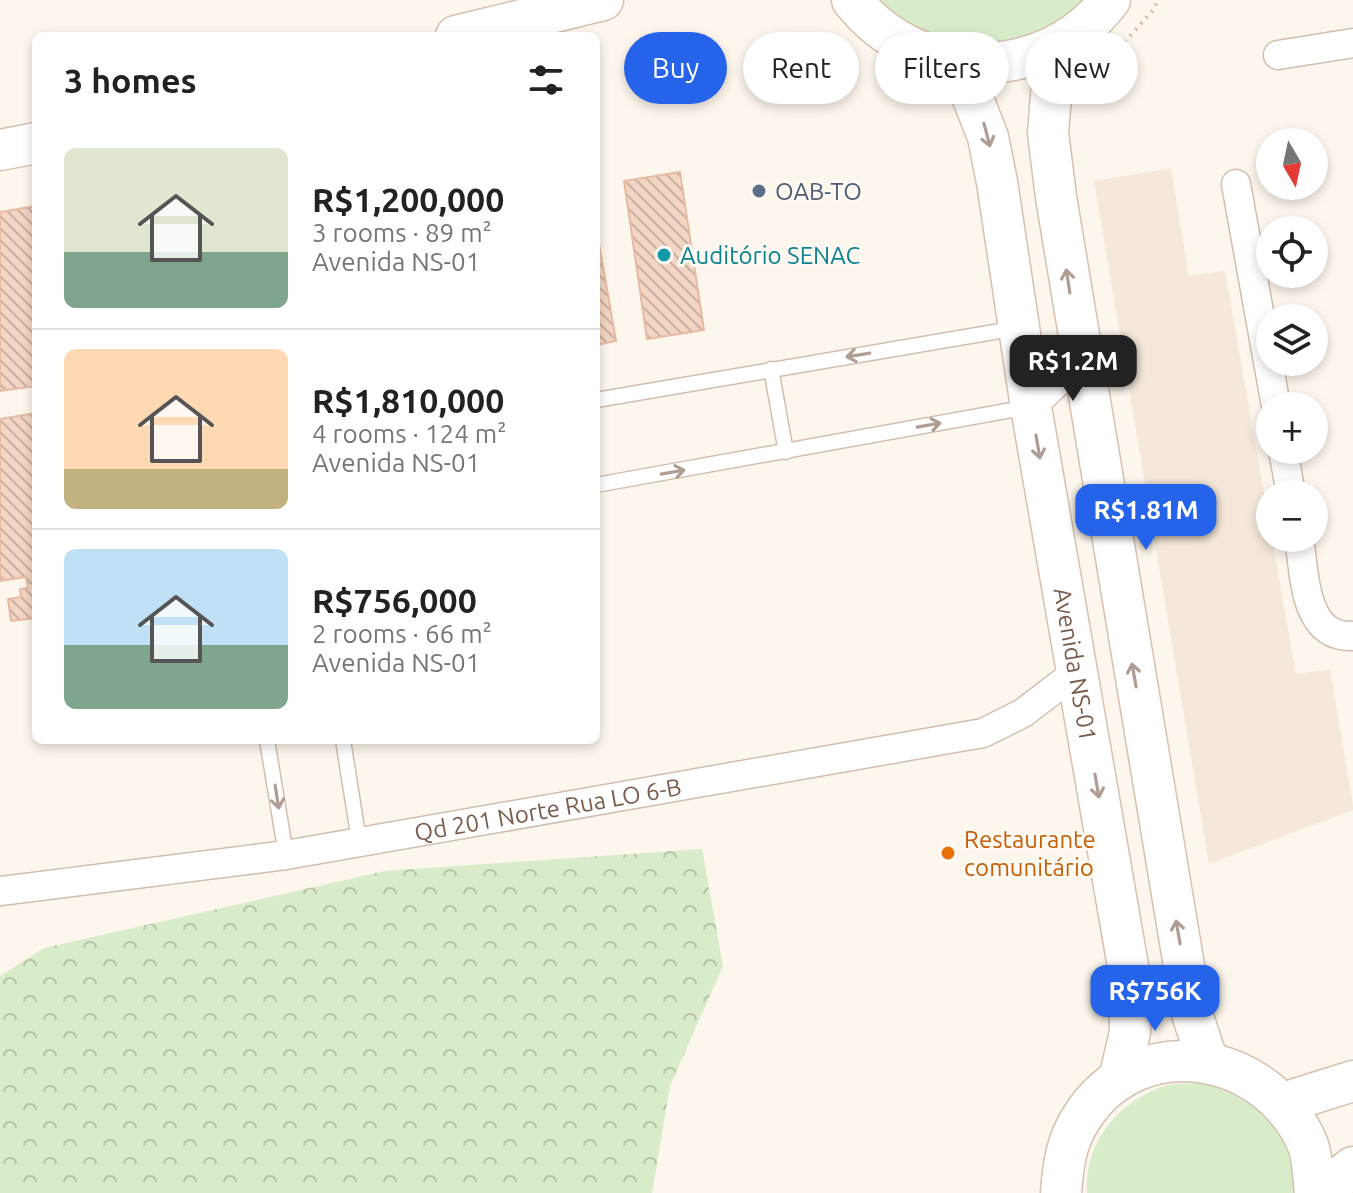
<!DOCTYPE html>
<meta charset="utf-8">
<style>
:root{--surface:#fff;--page:#f2f2f2;--text:#222;--muted:#767676;--line:#e0e0e0;--accent:#2563eb}
body{margin:0;font-family:Ubuntu,sans-serif;background:var(--page);color:var(--text);height:100vh;display:flex;flex-direction:column;font-size:30px;white-space:nowrap}
*{box-sizing:border-box;margin:0}
p{font-size:26px;color:var(--muted)}
.icon{flex:none;width:44px;height:44px;fill:none;stroke:currentColor;stroke-width:2;stroke-linecap:round;stroke-linejoin:round}
.map{position:relative;flex:1;overflow:hidden}
.panel{position:absolute;left:32px;top:32px;width:568px;height:712px;display:flex;flex-direction:column;background:var(--surface);border-radius:12px;box-shadow:0 4px 12px #0003}
.panel>*{flex:none}
.top-card{position:absolute;left:624px;top:32px;width:608px;height:72px;display:flex;gap:16px}
.needle{width:52px;rotate:171deg}
.tools{position:absolute;left:1256px;top:128px;display:grid;gap:16px}
.tools a{display:grid;place-items:center;width:72px;height:72px;border-radius:50%;background:var(--surface);box-shadow:0 4px 12px #0003;font-size:40px}
.price{position:absolute;translate:-50% -68px;padding:0 18px;border-radius:16px;background:var(--accent);color:#fff;font-size:26px;line-height:52px;filter:drop-shadow(0 2px 4px #0008)}
.price::after{content:'';position:absolute;left:50%;top:48px;width:24px;height:18px;margin-left:-12px;background:inherit;clip-path:polygon(0 0,100% 0,50% 100%)}
.price.current{background:#222;color:#fff}
ul{padding:0;list-style:none}
li{display:flex;align-items:center;gap:24px;height:200px;padding:0 32px}
li+li{border-top:2px solid var(--line)}
li span{display:grid;place-items:center;flex:none;width:224px;height:160px;border-radius:12px;color:#555}
li>.icon{margin-inline-start:auto}
span .icon{width:96px;height:96px;fill:#fffc;stroke-width:1}
li b{font-size:34px}
h2{display:flex;justify-content:space-between;align-items:center;height:96px;padding:0 32px;font-size:34px}
.chip{padding:0 28px;border-radius:36px;background:var(--surface);box-shadow:0 4px 12px #0003;font-size:28px;line-height:72px}
.chip.current{background:var(--accent);color:#fff}
.map>svg:first-child{display:block}
.residential{fill:#f5e8da}
.grass{fill:#d8ecc9}
.forest{fill:url(#forest-crowns)}
.building{fill:url(#building-back-hatch);stroke:#e6bba3;stroke-width:2}
.lines{fill:none;stroke-linecap:round;stroke-linejoin:round}
.lane-casing{stroke:#d1beb0;stroke-width:17}
.street-casing{stroke:#d1beb0;stroke-width:31}
.secondary-casing{stroke:#d6c0b0;stroke-width:43}
.path{stroke:#d9b8a5;stroke-width:4;stroke-dasharray:2 6;stroke-linecap:butt}
.lane{stroke:#fff;stroke-width:14}
.street{stroke:#fff;stroke-width:28}
.secondary{stroke:#fff;stroke-width:40}
.oneway{stroke:#af9d94}
.service-dot{fill:#5c6f8a;stroke:#fffaf3;stroke-width:3}
.culture-dot{fill:#0f9aa8;stroke:#fffaf3;stroke-width:3}
.food-dot{fill:#e8710a;stroke:#fffaf3;stroke-width:3}
.labels{text-anchor:middle;dominant-baseline:central;stroke-width:6;stroke-linejoin:round;paint-order:stroke}
.service-label{font-size:24px;fill:#4e5e75;stroke:#fffaf3;text-anchor:start}
.culture-label{font-size:24px;fill:#0d838f;stroke:#fffaf3;text-anchor:start}
.street-label{font-size:24px;fill:#7a5c4d;stroke:#fffaf3}
.food-label{font-size:24px;fill:#c56008;stroke:#fffaf3;text-anchor:start}
</style>
<div class="map">
<svg width="1353" height="1193" viewBox="0 0 1353 1193">
<defs>
<pattern id="forest-crowns" width="20" height="18" patternUnits="userSpaceOnUse" patternTransform="scale(2)"><rect width="20" height="18" fill="#d8ecc9"/><path d="M2 6a3 3 0 1 1 6 0M12 15a3 3 0 1 1 6 0" fill="none" stroke="#b4c2a5"/></pattern>
<pattern id="building-back-hatch" width="6" height="6" patternUnits="userSpaceOnUse" patternTransform="scale(2)"><rect width="6" height="6" fill="#f3d5c3"/><path d="M-1 5l2 2M0 0l6 6M5-1l2 2" fill="none" stroke="#cab0a1"/></pattern>
</defs>
<rect width="100%" height="100%" fill="#fdf6ec"/>
<!-- residential -->
<polygon class="residential" points="1171,168 1189,276 1225,271 1296,674 1330,669 1353,805 1353,810 1209,864 1094,181"/>
<!-- grass -->
<g class="grass">
<polygon points="872,0 1091,0 1071,20 1008,47 934,42"/>
<path d="M1205,1083C1266,1104 1291,1127 1295,1193H1087C1084,1144 1116,1104 1161,1087C1173,1082 1191,1084 1205,1083Z"/>
</g>
<!-- forest -->
<polygon class="forest" points="702,849 723,966 670,1086 652,1193 0,1193 0,976 44,948 385,871"/>
<!-- building -->
<g class="building">
<polygon points="680,172 704,330 647,339 624,181"/>
<polygon points="36,206 36,386 0,391 0,212"/>
<polygon points="596,227 616,341 596,345"/>
<polygon points="36,413 36,618 11,621 8,599 21,597 20,589 28,588 26,577 0,581 0,419"/>
</g>
<g class="lines">
<!-- lane casing -->
<g class="lane-casing">
<g id="lane">
<polyline points="771,369 786,452"/>
<polyline points="596,400 1018,328"/>
<polyline points="596,485 1029,407"/>
<polyline points="267,740 286,855"/>
<polyline points="343,740 359,841"/>
</g>
</g>
<!-- street casing -->
<g class="street-casing">
<g id="street">
<polyline points="1278,55 1353,43"/>
<polyline points="1236,184 1276,406"/>
<polyline points="1031,407 1080,361"/>
<polyline points="1283,450 1291,494"/>
<path d="M1299,538C1305,574 1303,638 1353,636"/>
<path id="s1" d="M0,891L286,855L983,733L1023,713L1078,671"/>
</g>
</g>
<!-- secondary casing -->
<g class="secondary-casing">
<g id="secondary">
<path d="M852,0C917,83 1045,85 1110,0"/>
<polyline points="456,36 603,0"/>
<polyline points="1055,47 1048,133 1056,197 1192,1014 1208,1062"/>
<path id="s2" d="M959,63L988,137L997,182L1031,407L1129,972L1130,1032L1119,1080"/>
<polyline points="0,150 36,143"/>
<polyline points="1283,1103 1353,1081"/>
<path d="M1061,1193C1063,1166 1066,1141 1082,1117C1139,1028 1269,1051 1308,1145C1313,1159 1313,1178 1315,1193"/>
<polyline points="1320,1193 1353,1167"/>
</g>
</g>
<!-- path -->
<polyline class="path" points="1084,80 1106,63 1155,8 1157,0"/>
<!-- lane -->
<use href="#lane" class="lane"/>
<!-- street -->
<use href="#street" class="street"/>
<!-- secondary -->
<use href="#secondary" class="secondary"/>
</g>
<!-- one-way arrows -->
<defs><path id="oneway-shaft" d="M-6 0H5M1.5-3L5.5 0L1.5 3" fill="none" stroke-width="1.6" stroke-linecap="round" stroke-linejoin="round" transform="scale(2)"/></defs>
<g class="oneway">
<use href="#oneway-shaft" transform="translate(987 135) rotate(75)"/>
<use href="#oneway-shaft" transform="translate(1068 281) rotate(-99)"/>
<use href="#oneway-shaft" transform="translate(858 355) rotate(171)"/>
<use href="#oneway-shaft" transform="translate(929 425) rotate(-10)"/>
<use href="#oneway-shaft" transform="translate(1038 447) rotate(80)"/>
<use href="#oneway-shaft" transform="translate(673 472) rotate(-10)"/>
<use href="#oneway-shaft" transform="translate(1134 675) rotate(-100)"/>
<use href="#oneway-shaft" transform="translate(1097 786) rotate(80)"/>
<use href="#oneway-shaft" transform="translate(277 797) rotate(81)"/>
<use href="#oneway-shaft" transform="translate(1178 932) rotate(-100)"/>
</g>
<!-- markers -->
<circle class="service-dot" cx="759" cy="191" r="8"/>
<circle class="culture-dot" cx="664" cy="255" r="8"/>
<circle class="food-dot" cx="948" cy="853" r="8"/>
<g class="labels">
<!-- service labels -->
<g class="service-label">
<text x="775" y="191">OAB-TO</text>
</g>
<!-- culture labels -->
<g class="culture-label">
<text x="680" y="255">Auditório SENAC</text>
</g>
<!-- street labels -->
<g class="street-label">
<text stroke="none"><textPath href="#s2" startOffset="614">Avenida NS-01</textPath></text>
<text stroke="none"><textPath href="#s1" startOffset="554">Qd 201 Norte Rua LO 6-B</textPath></text>
</g>
<!-- food labels -->
<g class="food-label">
<text x="964" y="839">Restaurante<tspan x="964" dy="28">comunitário</tspan></text>
</g>
</g>
</svg>
<div class="tools">
<a><svg class="needle" viewBox="-14 -14 28 28"><path d="M0-13l5 13h-10z" fill="#e53935"/><path d="M0 13l5-13h-10z" fill="#767676"/></svg></a>
<a><svg class="icon" aria-label="locate" viewBox="0 0 24 24"><circle cx="12" cy="12" r="6"/><path d="M12 2v4M12 18v4M2 12h4M18 12h4"/></svg></a>
<a><svg class="icon" aria-label="layers" viewBox="0 0 24 24"><path d="M12 4l9 5-9 5-9-5zM3 14l9 5 9-5"/></svg></a>
<a>+</a>
<a>−</a>
</div>
<b class="price current" style="left:1073px;top:403px">R$1.2M</b>
<b class="price" style="left:1146px;top:552px">R$1.81M</b>
<b class="price" style="left:1155px;top:1033px">R$756K</b>
<div class="top-card">
<a class="chip current">Buy</a>
<a class="chip">Rent</a>
<a class="chip">Filters</a>
<a class="chip">New</a>
</div>
<section class="panel">
<h2>3 homes<svg class="icon" aria-label="filters" viewBox="0 0 24 24"><path d="M4 7h16M4 17h16"/><circle cx="9" cy="7" r="2"/><circle cx="15" cy="17" r="2"/></svg></h2>
<ul>
<li><span style="background:linear-gradient(#dfe7d0 65%,#7fa58c 0)"><svg class="icon" aria-label="home" viewBox="0 0 24 24"><path d="M3 11l9-7 9 7M6 9v11h12V9"/></svg></span><div><b>R$1,200,000</b><p>3 rooms · 89 m²</p><p>Avenida NS-01</p></div></li>
<li><span style="background:linear-gradient(#ffd9b3 75%,#c2b280 0)"><svg class="icon" aria-label="home" viewBox="0 0 24 24"><path d="M3 11l9-7 9 7M6 9v11h12V9"/></svg></span><div><b>R$1,810,000</b><p>4 rooms · 124 m²</p><p>Avenida NS-01</p></div></li>
<li><span style="background:linear-gradient(#bfe0f5 60%,#7fa58c 0)"><svg class="icon" aria-label="home" viewBox="0 0 24 24"><path d="M3 11l9-7 9 7M6 9v11h12V9"/></svg></span><div><b>R$756,000</b><p>2 rooms · 66 m²</p><p>Avenida NS-01</p></div></li>
</ul>
</section>
</div>
